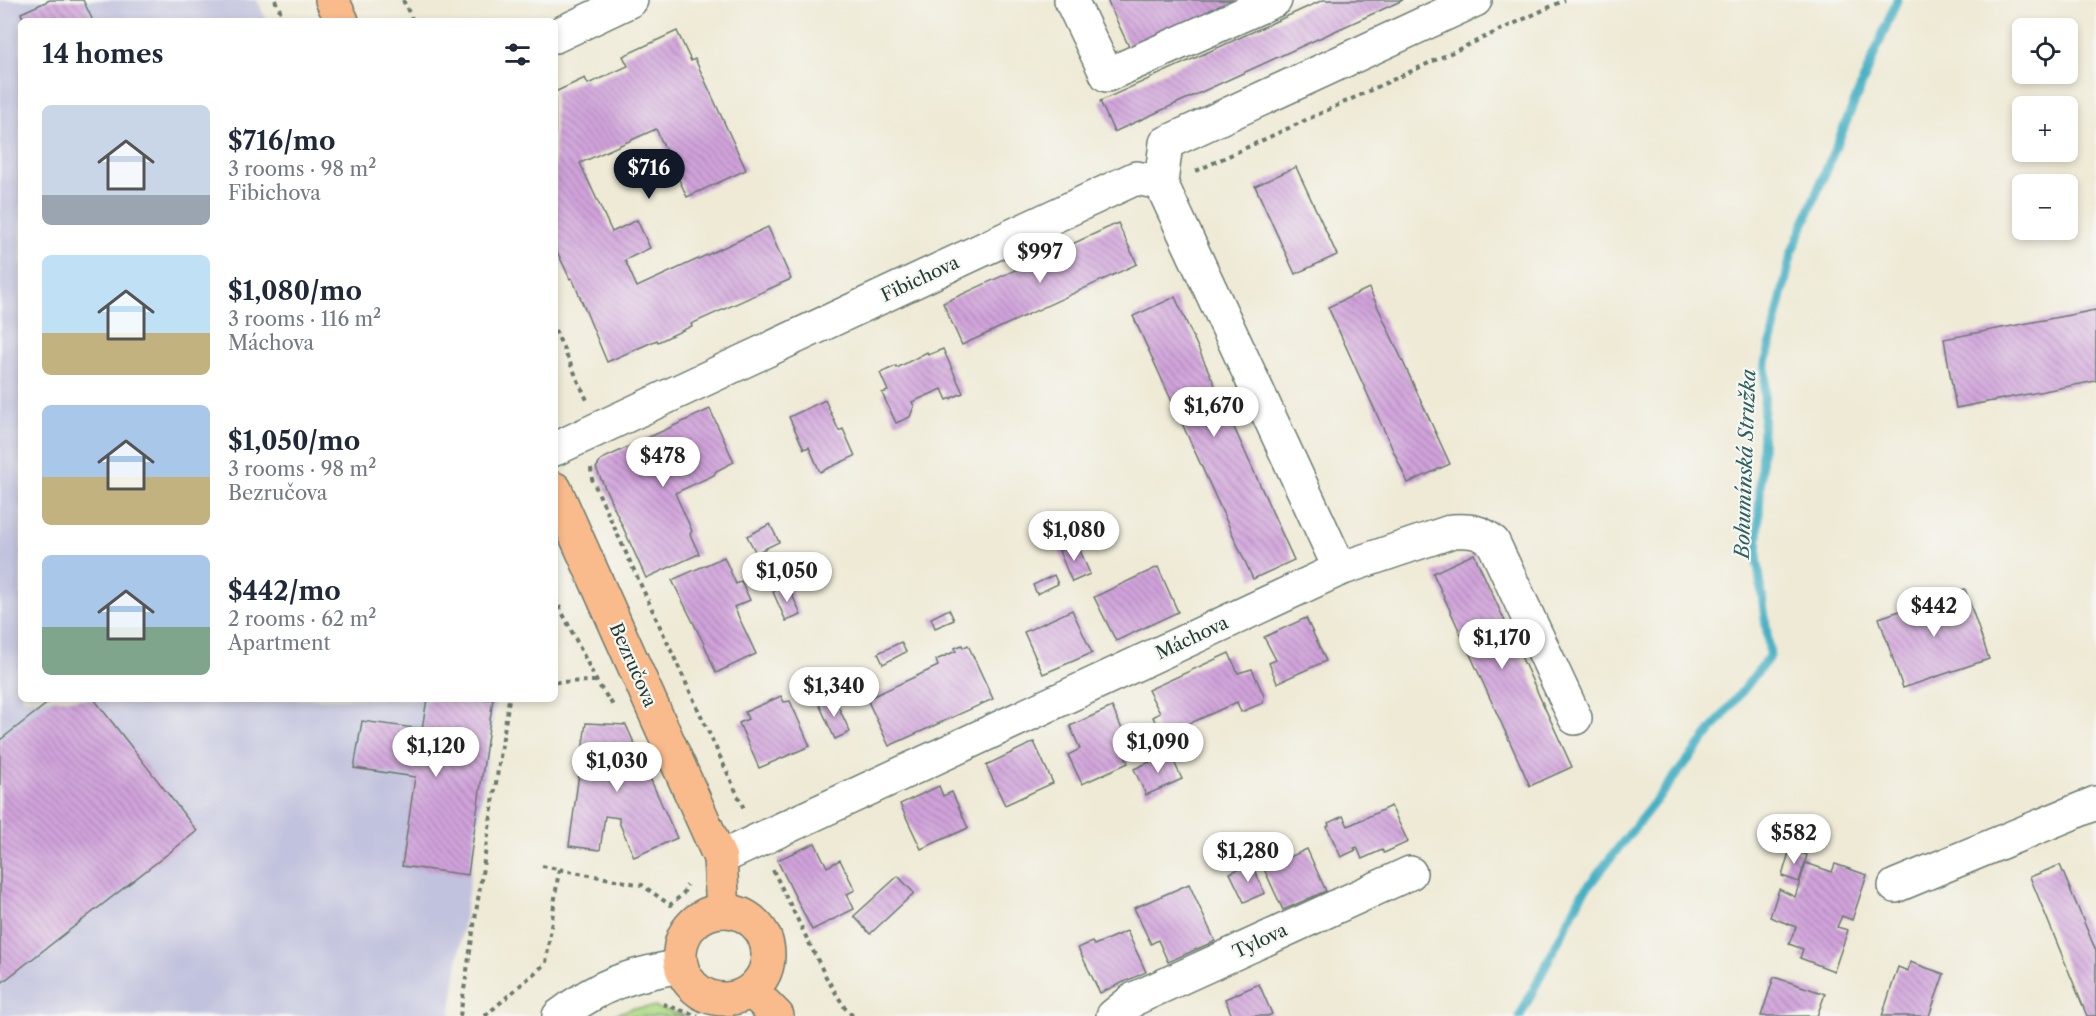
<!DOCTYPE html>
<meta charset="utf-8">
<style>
:root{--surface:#fff;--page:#f6f6f7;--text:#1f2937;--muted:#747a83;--accent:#111827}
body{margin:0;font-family:"Libre Caslon Text",serif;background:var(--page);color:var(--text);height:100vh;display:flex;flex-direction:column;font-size:22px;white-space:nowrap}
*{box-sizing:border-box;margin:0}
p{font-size:20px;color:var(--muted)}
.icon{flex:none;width:33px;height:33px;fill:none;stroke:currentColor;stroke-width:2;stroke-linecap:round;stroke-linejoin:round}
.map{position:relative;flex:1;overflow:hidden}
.side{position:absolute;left:18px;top:18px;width:540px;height:684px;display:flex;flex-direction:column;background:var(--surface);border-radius:9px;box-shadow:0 3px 9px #0003}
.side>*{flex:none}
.tools{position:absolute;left:2012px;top:18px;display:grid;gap:12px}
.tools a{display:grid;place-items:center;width:66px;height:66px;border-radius:9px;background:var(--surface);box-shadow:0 3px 9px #0003;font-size:30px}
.price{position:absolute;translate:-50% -51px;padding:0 14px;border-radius:21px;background:#fff;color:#222;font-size:20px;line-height:39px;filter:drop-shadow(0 2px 3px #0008)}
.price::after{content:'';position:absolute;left:50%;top:36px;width:18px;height:14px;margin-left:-9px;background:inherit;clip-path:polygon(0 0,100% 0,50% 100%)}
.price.on{background:var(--accent);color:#fff}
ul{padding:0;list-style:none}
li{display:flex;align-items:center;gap:18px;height:150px;padding:0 24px}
li span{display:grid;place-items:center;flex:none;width:168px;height:120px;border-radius:9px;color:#555}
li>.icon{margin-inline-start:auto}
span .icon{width:72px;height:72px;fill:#fffc;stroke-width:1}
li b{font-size:26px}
h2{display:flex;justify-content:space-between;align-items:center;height:72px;padding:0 24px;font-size:26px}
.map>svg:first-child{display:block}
.industrial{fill:#c1c2dd}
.green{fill:#b0db86;stroke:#688c5d;stroke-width:1.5}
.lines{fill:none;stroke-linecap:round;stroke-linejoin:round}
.stream{stroke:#45b0c4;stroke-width:9}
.building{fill:url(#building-back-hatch)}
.minor-casing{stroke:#687a6d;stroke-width:36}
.major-casing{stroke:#687a6d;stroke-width:36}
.path{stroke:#687a6d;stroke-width:4;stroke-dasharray:4.5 4.5;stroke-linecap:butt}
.minor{stroke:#fff;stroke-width:33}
.major{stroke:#fabb8c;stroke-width:33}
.labels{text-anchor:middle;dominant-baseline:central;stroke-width:4.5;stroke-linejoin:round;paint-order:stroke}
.street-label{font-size:18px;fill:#1f3d34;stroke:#f6f6f2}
.water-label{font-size:20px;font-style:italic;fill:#2a605f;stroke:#f6f6f2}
</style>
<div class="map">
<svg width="2096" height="1016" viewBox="0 0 2096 1016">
<defs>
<pattern id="building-back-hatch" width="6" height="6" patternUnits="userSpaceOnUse" patternTransform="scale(1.5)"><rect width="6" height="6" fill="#d1a3db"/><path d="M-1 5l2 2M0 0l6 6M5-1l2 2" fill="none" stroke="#a986b2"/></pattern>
</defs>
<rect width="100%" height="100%" fill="#f6f6f2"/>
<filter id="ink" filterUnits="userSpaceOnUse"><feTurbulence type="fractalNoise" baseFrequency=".0167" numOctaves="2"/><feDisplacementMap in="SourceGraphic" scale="12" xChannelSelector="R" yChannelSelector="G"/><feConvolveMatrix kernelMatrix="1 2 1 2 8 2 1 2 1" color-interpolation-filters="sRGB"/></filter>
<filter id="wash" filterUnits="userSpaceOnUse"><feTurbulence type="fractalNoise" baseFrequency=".008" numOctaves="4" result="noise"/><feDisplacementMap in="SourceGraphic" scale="24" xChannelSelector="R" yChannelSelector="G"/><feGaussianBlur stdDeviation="1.35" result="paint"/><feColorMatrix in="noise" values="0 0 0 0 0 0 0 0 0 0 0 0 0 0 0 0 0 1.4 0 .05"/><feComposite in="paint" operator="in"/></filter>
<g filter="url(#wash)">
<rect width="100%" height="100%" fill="#efead6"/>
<!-- industrial -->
<polygon class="industrial" points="0,0 257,0 267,21 21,21 21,699 496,699 450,1016 0,1016"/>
<!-- green -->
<polygon class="green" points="654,1007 687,1016 609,1016 633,1008"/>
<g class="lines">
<!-- stream -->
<polyline class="stream" points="1520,1016 1582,894 1770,656 1757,557 1766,363 1792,252 1897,0"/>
</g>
<g id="blocks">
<!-- building -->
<g class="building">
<polygon points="50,0 83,0 93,21 24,21 21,13"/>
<polygon points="1107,0 1245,0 1131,51"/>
<polygon points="1323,0 1403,0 1114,132 1100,101"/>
<polygon points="677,31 691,61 695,59 746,170 687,197 656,129 580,163 612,232 637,220 650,248 625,260 637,287 768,227 791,279 691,324 692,326 658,342 657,340 607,362 572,278 570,279 555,247 555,92 585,78 588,84 628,66 623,56"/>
<polygon points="1296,167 1337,255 1295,274 1255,186"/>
<polygon points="1118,223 1137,264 962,345 943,303"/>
<polygon points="1369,288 1450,464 1408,483 1328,307"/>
<polygon points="1175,297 1294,560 1253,579 1133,316"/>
<polygon points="2096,310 2096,381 1956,408 1944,339"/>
<polygon points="943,349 963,393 947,400 942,389 912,402 914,406 910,417 896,423 882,393 888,391 880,373 896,366 897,368 927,352 928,355"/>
<polygon points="825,400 839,431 843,429 855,456 820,472 809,447 804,449 789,417"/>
<polygon points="710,409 734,462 716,471 714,475 675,493 692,531 690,534 699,554 646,578 596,468 602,459"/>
<polygon points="770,524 779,542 756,553 747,536"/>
<polygon points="1077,543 1090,574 1072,582 1059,551"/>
<polygon points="1474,554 1572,767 1530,786 1433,573"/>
<polygon points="724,557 736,584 741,581 750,600 734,607 756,654 716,673 705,646 672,580"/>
<polygon points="1158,567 1178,612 1116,641 1094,597"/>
<polygon points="1054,575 1058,584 1037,594 1033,585"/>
<polygon points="788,585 801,615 786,621 773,592"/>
<polygon points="1965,589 1989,659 1903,688 1879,618"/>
<polygon points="949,609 954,620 935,628 931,618"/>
<polygon points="1072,610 1092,653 1043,674 1024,632"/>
<polygon points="1306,618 1326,661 1277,683 1269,663 1276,660 1264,637"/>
<polygon points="901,642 906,652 883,664 878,653"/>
<polygon points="962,645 963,648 968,645 993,699 889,746 867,699 938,666 936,660 956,651 955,648"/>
<polygon points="1229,653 1238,673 1252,669 1264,696 1263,703 1241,712 1237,702 1162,736 1153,717 1160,713 1148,690"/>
<polygon points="781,696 784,702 790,701 810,746 759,768 739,723 748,719 745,712"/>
<polygon points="834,697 850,732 835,739 819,704"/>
<polygon points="53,699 94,699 197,831 0,984 0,740"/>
<polygon points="427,699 493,699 468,875 402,866 415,777 354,768 362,721 422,729"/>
<polygon points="1112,707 1131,749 1124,753 1128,763 1082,784 1068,755 1080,749 1070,726"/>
<polygon points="586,723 626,725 677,838 634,857 619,822 619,818 605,816 600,850 569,846"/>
<polygon points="1034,742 1053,783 1005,805 986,765"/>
<polygon points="1170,753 1182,779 1146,795 1134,769"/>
<polygon points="939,786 943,796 952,792 968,828 921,849 900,804"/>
<polygon points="1391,806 1408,842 1384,853 1382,850 1362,859 1357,847 1354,848 1356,850 1341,857 1327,827 1329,825 1328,823 1343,816 1348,826"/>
<polygon points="815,843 827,867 840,860 855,890 847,894 854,909 812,930 777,860"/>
<polygon points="1307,849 1326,891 1283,910 1264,869"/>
<polygon points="1790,849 1807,855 1799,882 1782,876"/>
<polygon points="1251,863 1265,893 1244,902 1230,873"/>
<polygon points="1806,863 1832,872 1835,864 1867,875 1852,920 1842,916 1837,927 1848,930 1834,971 1800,958 1803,949 1789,944 1796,927 1770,917 1779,889 1795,897"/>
<polygon points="2060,865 2096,951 2096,1016 2087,1016 2030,877"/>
<polygon points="898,876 914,893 870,934 854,916"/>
<polygon points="1189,884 1215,941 1168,962 1158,940 1151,944 1134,908"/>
<polygon points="1127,931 1146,972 1100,993 1078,948 1092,942 1094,945"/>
<polygon points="1910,962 1944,974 1929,1016 1882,1016 1898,967 1908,971"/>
<polygon points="1774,977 1825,994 1817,1016 1761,1016"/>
<polygon points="1259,984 1272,1014 1268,1016 1232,1016 1225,999"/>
</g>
</g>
</g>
<g filter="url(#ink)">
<use href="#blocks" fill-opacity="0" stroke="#687a6d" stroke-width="1.5"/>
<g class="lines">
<!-- minor casing -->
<g class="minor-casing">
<g id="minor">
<polyline points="1071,0 1107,75 1275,0"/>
<polyline points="555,36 631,0"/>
<polyline points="1161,183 1166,143 1475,0"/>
<polyline points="555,449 1136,178 1161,183 1340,569"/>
<path d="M720,858L1340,569L1453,531C1470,530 1480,531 1493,542L1575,718"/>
<polyline points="1895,886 2096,803"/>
<path d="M559,1016C601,984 630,975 681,966"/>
<polyline points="1113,1016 1134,999 1410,873"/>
</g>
</g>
<!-- major casing -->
<g class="major-casing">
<g id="major">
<polyline points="332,0 342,21"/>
<polyline points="555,489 720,858 723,911"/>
<circle cx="724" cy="955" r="44"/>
<polyline points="751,990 777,1016"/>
</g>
</g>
<!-- path -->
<g class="path">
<polyline points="275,0 285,21"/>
<polyline points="403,0 413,21"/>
<polyline points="1196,171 1565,0"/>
<polyline points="555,330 587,400"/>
<polyline points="591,468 592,479 745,811"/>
<polyline points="555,598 598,684 615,708"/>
<polyline points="555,682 596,681"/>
<polyline points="542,866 642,885 670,905 683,894 687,885"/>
<polyline points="773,870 826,977 845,1008 853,1016"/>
<polyline points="663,1004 698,1016"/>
<polyline points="460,1016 509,699"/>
<polyline points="485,1016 546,963 559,869"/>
</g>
<!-- minor -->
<use href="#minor" class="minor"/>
<!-- major -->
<use href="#major" class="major"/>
</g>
</g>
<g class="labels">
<!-- street labels -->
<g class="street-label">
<text transform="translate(920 279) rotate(-25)">Fibichova</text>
<text transform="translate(1192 638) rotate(-25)">Máchova</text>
<text transform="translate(633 665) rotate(66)">Bezručova</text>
<text transform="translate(1260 941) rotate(-25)">Tylova</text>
</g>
<!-- water labels -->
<g class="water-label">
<text transform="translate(1745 464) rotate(-88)">Bohumínská Stružka</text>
</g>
</g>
</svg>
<div class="tools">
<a><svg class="icon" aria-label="locate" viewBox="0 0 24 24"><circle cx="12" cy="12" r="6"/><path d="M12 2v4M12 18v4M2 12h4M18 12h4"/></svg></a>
<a>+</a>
<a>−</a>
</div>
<b class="price on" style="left:649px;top:200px">$716</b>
<b class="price" style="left:1040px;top:284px">$997</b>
<b class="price" style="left:1214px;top:438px">$1,670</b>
<b class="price" style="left:663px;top:488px">$478</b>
<b class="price" style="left:1074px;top:562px">$1,080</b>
<b class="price" style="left:787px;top:603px">$1,050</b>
<b class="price" style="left:1934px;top:638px">$442</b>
<b class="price" style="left:1502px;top:670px">$1,170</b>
<b class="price" style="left:834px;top:718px">$1,340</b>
<b class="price" style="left:1158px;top:774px">$1,090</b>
<b class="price" style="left:436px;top:778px">$1,120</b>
<b class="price" style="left:617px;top:793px">$1,030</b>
<b class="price" style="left:1794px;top:865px">$582</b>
<b class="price" style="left:1248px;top:883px">$1,280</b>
<section class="side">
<h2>14 homes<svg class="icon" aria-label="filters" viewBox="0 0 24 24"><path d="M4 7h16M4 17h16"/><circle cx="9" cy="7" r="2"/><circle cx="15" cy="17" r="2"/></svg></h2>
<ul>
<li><span style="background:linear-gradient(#c9d6e8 75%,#9aa5b1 0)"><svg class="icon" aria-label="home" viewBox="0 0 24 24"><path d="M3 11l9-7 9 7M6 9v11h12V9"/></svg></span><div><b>$716/mo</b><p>3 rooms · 98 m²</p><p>Fibichova</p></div></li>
<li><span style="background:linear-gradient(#bfe0f5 65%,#c2b280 0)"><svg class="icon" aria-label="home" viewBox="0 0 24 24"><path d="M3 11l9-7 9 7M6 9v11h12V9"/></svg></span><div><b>$1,080/mo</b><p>3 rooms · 116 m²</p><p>Máchova</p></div></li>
<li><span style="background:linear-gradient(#a9c7e8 60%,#c2b280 0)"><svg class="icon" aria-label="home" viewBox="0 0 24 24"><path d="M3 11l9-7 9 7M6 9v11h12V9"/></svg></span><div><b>$1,050/mo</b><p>3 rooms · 98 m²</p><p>Bezručova</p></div></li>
<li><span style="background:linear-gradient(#a9c7e8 60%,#7fa58c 0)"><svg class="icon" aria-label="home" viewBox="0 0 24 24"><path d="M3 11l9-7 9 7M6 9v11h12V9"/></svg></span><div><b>$442/mo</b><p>2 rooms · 62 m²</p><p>Apartment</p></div></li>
</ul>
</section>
</div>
